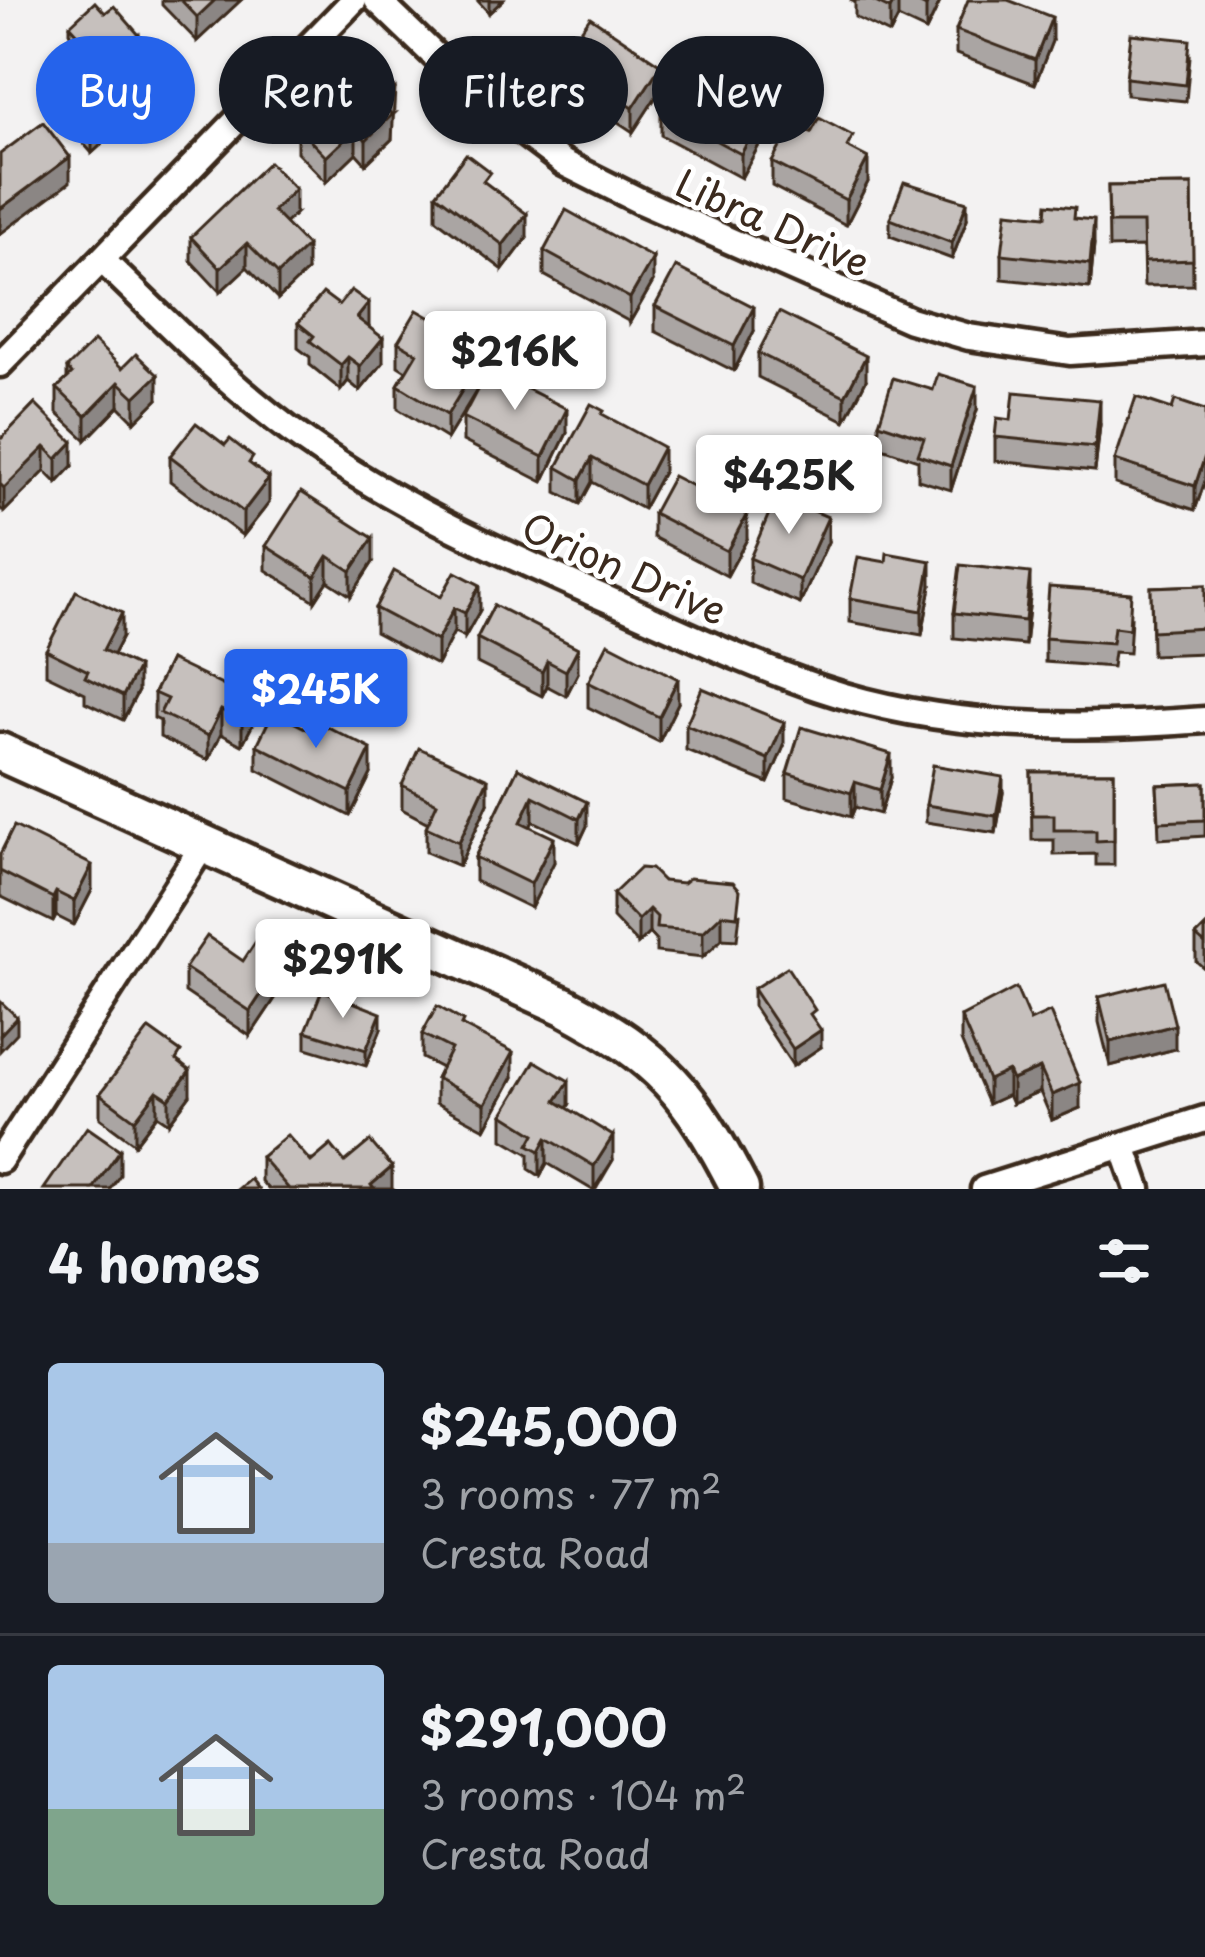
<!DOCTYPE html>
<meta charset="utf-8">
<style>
:root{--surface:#171b24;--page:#20242c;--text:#f1f3f6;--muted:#9ea1a6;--line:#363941;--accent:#2563eb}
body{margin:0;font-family:"Playpen Sans",sans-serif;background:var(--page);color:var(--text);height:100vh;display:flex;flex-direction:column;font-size:45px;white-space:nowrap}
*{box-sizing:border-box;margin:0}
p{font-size:39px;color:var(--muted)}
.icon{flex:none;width:66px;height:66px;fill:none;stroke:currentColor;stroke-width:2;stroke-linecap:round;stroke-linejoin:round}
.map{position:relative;height:1189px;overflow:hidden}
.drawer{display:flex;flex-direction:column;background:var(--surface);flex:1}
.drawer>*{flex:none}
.hud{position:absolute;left:36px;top:36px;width:1134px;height:108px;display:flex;gap:24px}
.price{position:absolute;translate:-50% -102px;padding:0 27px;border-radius:12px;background:#fff;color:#222;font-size:39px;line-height:78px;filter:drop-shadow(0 3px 6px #0008)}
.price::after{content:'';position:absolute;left:50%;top:72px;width:36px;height:27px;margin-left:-18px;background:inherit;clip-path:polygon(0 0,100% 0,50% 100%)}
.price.active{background:var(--accent);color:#fff}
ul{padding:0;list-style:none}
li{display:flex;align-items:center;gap:36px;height:300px;padding:0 48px}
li+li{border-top:3px solid var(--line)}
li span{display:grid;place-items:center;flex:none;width:336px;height:240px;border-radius:12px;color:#555}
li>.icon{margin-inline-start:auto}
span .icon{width:144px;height:144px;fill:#fffc;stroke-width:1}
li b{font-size:51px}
h2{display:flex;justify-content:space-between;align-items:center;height:144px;padding:0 48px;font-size:51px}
.chip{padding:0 42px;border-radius:54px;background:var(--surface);box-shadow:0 3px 9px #0004;font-size:42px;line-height:108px}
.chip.active{background:var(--accent);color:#fff}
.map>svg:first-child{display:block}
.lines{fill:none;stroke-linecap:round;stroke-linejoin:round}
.street-casing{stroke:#3b2a1e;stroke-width:33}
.secondary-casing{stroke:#3b2a1e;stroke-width:45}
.street{stroke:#fff;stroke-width:24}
.secondary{stroke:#fff;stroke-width:36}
.wall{fill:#aaa5a3;stroke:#3b2a1e;stroke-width:3}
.shaded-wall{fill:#8b8684;stroke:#3b2a1e;stroke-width:3}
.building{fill:#c6c0bd;stroke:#3b2a1e;stroke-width:3}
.labels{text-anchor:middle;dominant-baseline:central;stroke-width:10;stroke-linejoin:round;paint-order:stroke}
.street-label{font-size:39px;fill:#3b2a1e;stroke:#fff}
</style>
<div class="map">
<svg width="1205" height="1189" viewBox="0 0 1205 1189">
<rect width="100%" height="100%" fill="#f3f2f2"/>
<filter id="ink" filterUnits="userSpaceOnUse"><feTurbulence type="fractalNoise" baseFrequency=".00833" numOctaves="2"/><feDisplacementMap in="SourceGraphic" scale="24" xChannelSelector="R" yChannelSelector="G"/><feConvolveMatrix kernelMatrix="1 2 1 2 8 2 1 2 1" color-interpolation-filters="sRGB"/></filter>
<g filter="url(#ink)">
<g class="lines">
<!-- street casing -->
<g class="street-casing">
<g id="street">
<polyline points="377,0 483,102 564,163 640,201 910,320 969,337 1070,352 1205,343"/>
<path d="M102,260C167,322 231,389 305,441C394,504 494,549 593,593C668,625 742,662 819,688C943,730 1077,730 1205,720"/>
<polyline points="0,364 354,0"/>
<polyline points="1123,1146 1138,1189"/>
<polyline points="0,1160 204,844"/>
<polyline points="984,1189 1205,1119"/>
</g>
</g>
<!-- secondary casing -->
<g class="secondary-casing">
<path id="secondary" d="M0,752L564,1006C660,1057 691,1093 740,1189"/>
</g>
<!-- street -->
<use href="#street" class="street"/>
<!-- secondary -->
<use href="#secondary" class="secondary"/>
</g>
<!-- wall -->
<g class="wall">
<polygon points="162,0 241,0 197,41 162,5"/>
<polygon points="477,0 503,0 489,13"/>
<polygon points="850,0 941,0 926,31 898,18 890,34 855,17 855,2"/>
<polygon points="70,25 139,59 136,62 137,87 114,108 114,133 92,153 50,106 50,82 73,73 83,64 70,49"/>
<polygon points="956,30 1052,41 1035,84 956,54"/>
<polygon points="1190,56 1186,101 1126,95 1126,78"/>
<polygon points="561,59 661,89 633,132 561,84"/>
<polygon points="716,90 748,104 764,136 741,178 661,135 661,111"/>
<polygon points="395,113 392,116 392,139 366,164 356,153 326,182 297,152 297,127"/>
<polygon points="811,133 853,150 868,182 846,225 772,186 772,162"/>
<polygon points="1192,185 1193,285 1144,286 1143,247 1109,248 1108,186"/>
<polygon points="490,187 527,238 503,270 436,219 436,194"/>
<polygon points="295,214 285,223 307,271 278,299 247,267 220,292 191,261 191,237"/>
<polygon points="1046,216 1075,218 1094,245 1090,288 1002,279 1002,254"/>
<polygon points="890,219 967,219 952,259 890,236"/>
<polygon points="544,251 653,282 630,322 544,275"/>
<polygon points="655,306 754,331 734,371 655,331"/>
<polygon points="298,323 369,327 383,363 360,391 348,381 341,390 310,365 310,357 298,348"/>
<polygon points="443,331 483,378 567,433 543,482 463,441 463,417 477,390 447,439 398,409 398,385 406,371 398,366 398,342"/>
<polygon points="758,353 866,380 845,421 758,377"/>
<polygon points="67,368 122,368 158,399 135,422 119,406 86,440 57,413 57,388 67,379"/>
<polygon points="35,404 73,466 57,483 45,471 4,512 0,508 0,440"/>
<polygon points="1172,409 1205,410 1205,481 1195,510 1115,484 1115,460"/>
<polygon points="977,410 951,490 918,480 918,460 879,447 879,423"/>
<polygon points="604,416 663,472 643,509 592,482 580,504 557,492 557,467"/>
<polygon points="1100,425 1095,471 995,461 995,437"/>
<polygon points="170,456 253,466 269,503 243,536 170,481"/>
<polygon points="653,513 747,539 727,576 653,537"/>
<polygon points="828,542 800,604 750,583 750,558"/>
<polygon points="266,546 373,562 351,596 328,581 315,601 266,570"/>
<polygon points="1205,585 1205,653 1152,655 1151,587"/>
<polygon points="931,586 922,635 850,622 850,598"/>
<polygon points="441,597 480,610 465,637 454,632 437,665 375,632 375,608"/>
<polygon points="1030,597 1025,645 954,638 954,613"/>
<polygon points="494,605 578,673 566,696 547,686 542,696 477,663 477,638"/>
<polygon points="1131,618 1129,653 1114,652 1112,667 1045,662 1045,638"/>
<polygon points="122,637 113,654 138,691 123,720 85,702 85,693 46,674 46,650"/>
<polygon points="170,660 253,724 242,745 221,734 208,760 160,737 160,721 154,718 154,693"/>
<polygon points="588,682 678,703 659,742 588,707"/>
<polygon points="686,725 784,746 768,783 686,750"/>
<polygon points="317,734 371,774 350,816 257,769 257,745"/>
<polygon points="518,768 587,826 579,843 533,821 530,827 554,862 531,908 475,881 475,857"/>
<polygon points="1031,772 1114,772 1114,865 1096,865 1096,854 1054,855 1054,840 1032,840"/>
<polygon points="787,773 891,778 880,814 855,807 851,817 787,798"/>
<polygon points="1205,783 1205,836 1159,839 1157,785"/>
<polygon points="402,785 488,803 459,866 426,852 426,827 428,823 402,809"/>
<polygon points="1003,793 996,833 926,822 926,805"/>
<polygon points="0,854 92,890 74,925 56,916 53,922 0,896"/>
<polygon points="663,881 740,914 737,940 722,939 703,957 656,952 656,941 649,933 638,944 613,918 613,894"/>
<polygon points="1205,927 1205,969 1196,961 1196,936"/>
<polygon points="243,961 292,973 250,1036 185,992 185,968"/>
<polygon points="753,989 821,1047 793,1066 753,1006"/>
<polygon points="1099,997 1175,1049 1110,1066 1099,1022"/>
<polygon points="961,1017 1030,1021 1080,1108 1052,1120 1040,1092 1012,1104 1008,1095 988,1104 961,1041"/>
<polygon points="463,1026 513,1077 485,1129 436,1103 436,1078 441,1068 422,1058 422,1034"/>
<polygon points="381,1029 366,1066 306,1048 306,1031"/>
<polygon points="181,1064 190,1095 169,1123 157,1115 135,1144 100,1118 100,1094"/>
<polygon points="569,1105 567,1108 613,1160 596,1189 591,1189 547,1163 540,1176 529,1169 529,1154 503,1139 503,1114"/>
<polygon points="261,1157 345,1162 392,1189 268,1189 261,1181"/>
</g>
<!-- shaded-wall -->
<g class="shaded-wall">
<polygon points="215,0 241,0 197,41 197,17"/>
<polygon points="489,0 503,0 489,13"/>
<polygon points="895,0 898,0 898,18 890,34 890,9"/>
<polygon points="929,0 941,0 926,31 926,7"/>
<polygon points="1052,17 1052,41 1035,84 1035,60"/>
<polygon points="139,35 139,59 124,73 124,49"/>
<polygon points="137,63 137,87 114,108 114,133 92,153 92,128 102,95"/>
<polygon points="661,65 661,89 633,132 633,108"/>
<polygon points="395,89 392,139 366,164 366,140 381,102"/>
<polygon points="764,112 764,136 741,178 741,154"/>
<polygon points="356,129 356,153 326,182 326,157"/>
<polygon points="70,157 70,182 0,234 0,209"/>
<polygon points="868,158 868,182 846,225 846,200"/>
<polygon points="295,189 295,214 273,235 273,211"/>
<polygon points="967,202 967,219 952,259 952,243"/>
<polygon points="527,214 527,238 503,270 503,245"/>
<polygon points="1094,220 1094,245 1090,288 1090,264"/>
<polygon points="247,243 247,267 220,292 220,268"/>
<polygon points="307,246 307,271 278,299 278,274"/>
<polygon points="653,258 653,282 630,322 630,298"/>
<polygon points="369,303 369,328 357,318"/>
<polygon points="754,307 754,331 734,371 734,346"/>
<polygon points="383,338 383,363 360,391 360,366"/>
<polygon points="483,356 483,380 447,439 447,415"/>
<polygon points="866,356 866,380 845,421 845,396"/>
<polygon points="348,357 348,381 341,390 341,365"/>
<polygon points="158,375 158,399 135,422 135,397"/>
<polygon points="119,382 119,406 86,440 86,416"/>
<polygon points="977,386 977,410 951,490 951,466"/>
<polygon points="1100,400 1100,425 1095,471 1095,447"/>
<polygon points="567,409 567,433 543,482 543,457"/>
<polygon points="73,442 73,466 57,483 57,459"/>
<polygon points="45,447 45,471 4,512 4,488"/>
<polygon points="663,447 663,472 643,509 643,485"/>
<polygon points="1205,456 1205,481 1195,510 1195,486"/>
<polygon points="592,458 592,482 580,504 580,480"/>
<polygon points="269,478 269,503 243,536 243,512"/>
<polygon points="747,514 747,539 727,576 727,551"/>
<polygon points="828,517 828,542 800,604 800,580"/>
<polygon points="373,538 373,562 351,596 351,571"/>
<polygon points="328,556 328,581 315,601 315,577"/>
<polygon points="931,561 931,586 922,635 922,611"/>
<polygon points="1030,573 1030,597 1025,645 1025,621"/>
<polygon points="480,585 480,610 465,637 465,613"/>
<polygon points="454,608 454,632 437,665 437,641"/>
<polygon points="122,613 122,637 103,674 103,650"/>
<polygon points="578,648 578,673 566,696 566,671"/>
<polygon points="547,661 547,686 542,696 542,672"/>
<polygon points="138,667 138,691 123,720 123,696"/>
<polygon points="678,679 678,703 659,742 659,717"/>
<polygon points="253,700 253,724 242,745 242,720"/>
<polygon points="221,710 221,734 208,760 208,736"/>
<polygon points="784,722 784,746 768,783 768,759"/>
<polygon points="371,749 371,774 350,816 350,792"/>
<polygon points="891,754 891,778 880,814 880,790"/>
<polygon points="1003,777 1003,793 996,833 996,816"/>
<polygon points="488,779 488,803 459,866 459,842"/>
<polygon points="855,782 855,807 851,817 851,793"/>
<polygon points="533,796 533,821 521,846 521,822"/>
<polygon points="587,802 587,826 579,843 579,819"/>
<polygon points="554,838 554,862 531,908 531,884"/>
<polygon points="92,865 92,890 74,925 74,901"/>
<polygon points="56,892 56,916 53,922 53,898"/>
<polygon points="649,909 649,933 638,944 638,920"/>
<polygon points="722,914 722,939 703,957 703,932"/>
<polygon points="292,948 292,973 250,1036 250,1011"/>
<polygon points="381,1013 381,1029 366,1066 366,1050"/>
<polygon points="17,1017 17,1033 0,1051 0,1035"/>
<polygon points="1175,1025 1175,1049 1110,1066 1110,1042"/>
<polygon points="821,1030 821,1047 793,1066 793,1049"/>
<polygon points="513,1052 513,1077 485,1129 485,1104"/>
<polygon points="1040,1068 1040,1092 1012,1104 1012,1080"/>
<polygon points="190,1071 190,1095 169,1123 169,1099"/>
<polygon points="1008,1071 1008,1095 988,1104 988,1080"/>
<polygon points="569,1081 569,1105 556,1126 556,1101"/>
<polygon points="1080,1083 1080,1108 1052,1120 1052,1095"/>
<polygon points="157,1091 157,1115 135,1144 135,1120"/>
<polygon points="613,1136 613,1160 594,1189 594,1166"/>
<polygon points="547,1138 547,1163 540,1176 540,1151"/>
<polygon points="120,1150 120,1175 110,1189 93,1189"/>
<polygon points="392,1167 392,1189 371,1189 371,1185"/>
</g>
<!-- building -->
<g class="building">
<polygon points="181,0 215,0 197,17"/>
<polygon points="871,0 895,0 890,9"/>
<polygon points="912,0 929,0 926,7"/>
<polygon points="968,0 1008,0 1052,17 1035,60 956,30"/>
<polygon points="95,2 105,13 114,6 139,35 124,49 137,63 102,95 114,108 92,128 50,82 66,67 73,73 95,53 70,25"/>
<polygon points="590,17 661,65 633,108 561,59"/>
<polygon points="1131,34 1190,40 1186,85 1126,78"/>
<polygon points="369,61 395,89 381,102 392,115 366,140 356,129 326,157 297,127"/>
<polygon points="682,72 716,90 724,76 748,88 742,100 764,112 741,154 661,111"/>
<polygon points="819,118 853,136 847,147 868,158 846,200 772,162 793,123 811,133"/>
<polygon points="43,122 70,157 0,209 0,154"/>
<polygon points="466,154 490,172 483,181 527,214 503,245 436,194"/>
<polygon points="269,162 295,189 273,211 307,246 278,274 247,243 220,268 191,237"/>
<polygon points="904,182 967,202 952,243 890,219"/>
<polygon points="1192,185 1193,260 1144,262 1143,223 1109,223 1108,186"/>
<polygon points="1047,204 1075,207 1074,218 1094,220 1090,264 1002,254 1007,212 1046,216"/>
<polygon points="566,210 653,258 630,298 544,251"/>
<polygon points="676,267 754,307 734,346 655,306"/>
<polygon points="351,290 369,303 357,318 383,338 360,366 348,357 341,365 310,341 314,336 298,323 323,293 339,305"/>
<polygon points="417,310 443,325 440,330 483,356 447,415 398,385 417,353 398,342"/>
<polygon points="779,312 866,356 845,396 758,353"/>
<polygon points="94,341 122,368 136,354 158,375 135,397 119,382 86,416 57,388 72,374 67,368"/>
<polygon points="488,369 567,409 543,457 463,417"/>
<polygon points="938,374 977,386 951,466 918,455 924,438 879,423 893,378 933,390"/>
<polygon points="1014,392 1100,400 1095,447 995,437 997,418 1011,420"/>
<polygon points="1136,397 1172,409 1175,400 1205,410 1205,456 1195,486 1115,460"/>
<polygon points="35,404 73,442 57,459 45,447 4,488 0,484 0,440"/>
<polygon points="591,404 604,411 602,414 663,447 643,485 592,458 580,480 557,467"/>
<polygon points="196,423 225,445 230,439 253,457 249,463 269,478 243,512 170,456"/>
<polygon points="673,476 747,514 727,551 653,513"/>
<polygon points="301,492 373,538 351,571 328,556 315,577 266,546"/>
<polygon points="777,495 828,517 800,580 750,558"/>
<polygon points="887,553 931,561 922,611 850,598 858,557 886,562"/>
<polygon points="960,565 1030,573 1025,621 954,613"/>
<polygon points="394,571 441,597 455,572 480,585 465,613 454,608 437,641 375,608"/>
<polygon points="1205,585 1205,628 1152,631 1151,587"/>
<polygon points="1049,587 1131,593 1129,629 1114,627 1112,643 1045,638"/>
<polygon points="76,591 122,613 103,650 138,667 123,696 85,677 88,671 46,650"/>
<polygon points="494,605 578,648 566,671 547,661 542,672 477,638"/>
<polygon points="608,643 678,679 659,717 588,682"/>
<polygon points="170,660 253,700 242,720 221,710 208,736 160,713 167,699 154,693"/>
<polygon points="702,688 784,722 768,759 686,725"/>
<polygon points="273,712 317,734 322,724 371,749 350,792 257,745"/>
<polygon points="801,727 891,754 880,790 855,782 851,793 787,773"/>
<polygon points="419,748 488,779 459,842 426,827 437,803 402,785"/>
<polygon points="933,765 1003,777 996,816 926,805"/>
<polygon points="518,768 587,802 579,819 533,796 521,822 554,838 531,884 475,857"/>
<polygon points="1031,772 1114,772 1114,840 1096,841 1096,830 1054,830 1054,815 1032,815"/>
<polygon points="1205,783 1205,820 1159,822 1157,785"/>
<polygon points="14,826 92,865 74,901 56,892 53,898 0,871 0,854"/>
<polygon points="640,868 651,869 663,881 683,883 689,878 733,882 740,890 737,916 722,914 703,932 656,928 657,917 649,909 638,920 613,894"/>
<polygon points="1205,927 1205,944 1196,936"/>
<polygon points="264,929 292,948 250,1011 185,968 207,936 243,961"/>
<polygon points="787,967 815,1010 810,1014 821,1030 793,1049 753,989"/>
<polygon points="1164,981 1175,1025 1110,1042 1099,997"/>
<polygon points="1016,988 1030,1021 1050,1012 1080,1083 1052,1095 1040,1068 1012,1080 1008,1071 988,1080 961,1017"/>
<polygon points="322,990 381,1013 366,1050 306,1031"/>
<polygon points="0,1001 17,1017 0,1035"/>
<polygon points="437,1006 463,1021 461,1025 513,1052 485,1104 436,1078 451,1049 422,1034"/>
<polygon points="149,1029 181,1052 176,1060 190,1071 169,1099 157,1091 135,1120 100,1094"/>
<polygon points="535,1061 569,1081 556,1101 613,1136 594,1166 547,1138 540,1151 529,1145 535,1134 503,1114"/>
<polygon points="87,1127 120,1150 93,1189 44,1189"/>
<polygon points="287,1135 311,1162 331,1145 345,1162 370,1141 392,1167 371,1185 374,1189 289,1189 261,1157"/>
<polygon points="250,1179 258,1189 238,1189"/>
</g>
</g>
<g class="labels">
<!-- street labels -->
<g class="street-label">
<text transform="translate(774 221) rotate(24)">Libra Drive</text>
<text transform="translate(625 567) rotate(24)">Orion Drive</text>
</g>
</g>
</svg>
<b class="price" style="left:515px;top:413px">$216K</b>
<b class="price" style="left:789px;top:537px">$425K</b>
<b class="price active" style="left:316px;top:751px">$245K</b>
<b class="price" style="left:343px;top:1021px">$291K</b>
<div class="hud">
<a class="chip active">Buy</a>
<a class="chip">Rent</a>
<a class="chip">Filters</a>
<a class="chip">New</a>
</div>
</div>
<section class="drawer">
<h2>4 homes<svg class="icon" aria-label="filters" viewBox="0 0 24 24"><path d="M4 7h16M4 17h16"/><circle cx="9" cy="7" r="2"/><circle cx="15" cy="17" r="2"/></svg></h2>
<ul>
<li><span style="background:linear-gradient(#a9c7e8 75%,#9aa5b1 0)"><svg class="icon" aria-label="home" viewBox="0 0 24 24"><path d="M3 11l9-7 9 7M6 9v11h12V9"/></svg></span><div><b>$245,000</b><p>3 rooms · 77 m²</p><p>Cresta Road</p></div></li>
<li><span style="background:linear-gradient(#a9c7e8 60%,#7fa58c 0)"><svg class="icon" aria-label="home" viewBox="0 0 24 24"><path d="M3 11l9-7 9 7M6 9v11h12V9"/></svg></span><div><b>$291,000</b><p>3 rooms · 104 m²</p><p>Cresta Road</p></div></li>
</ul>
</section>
